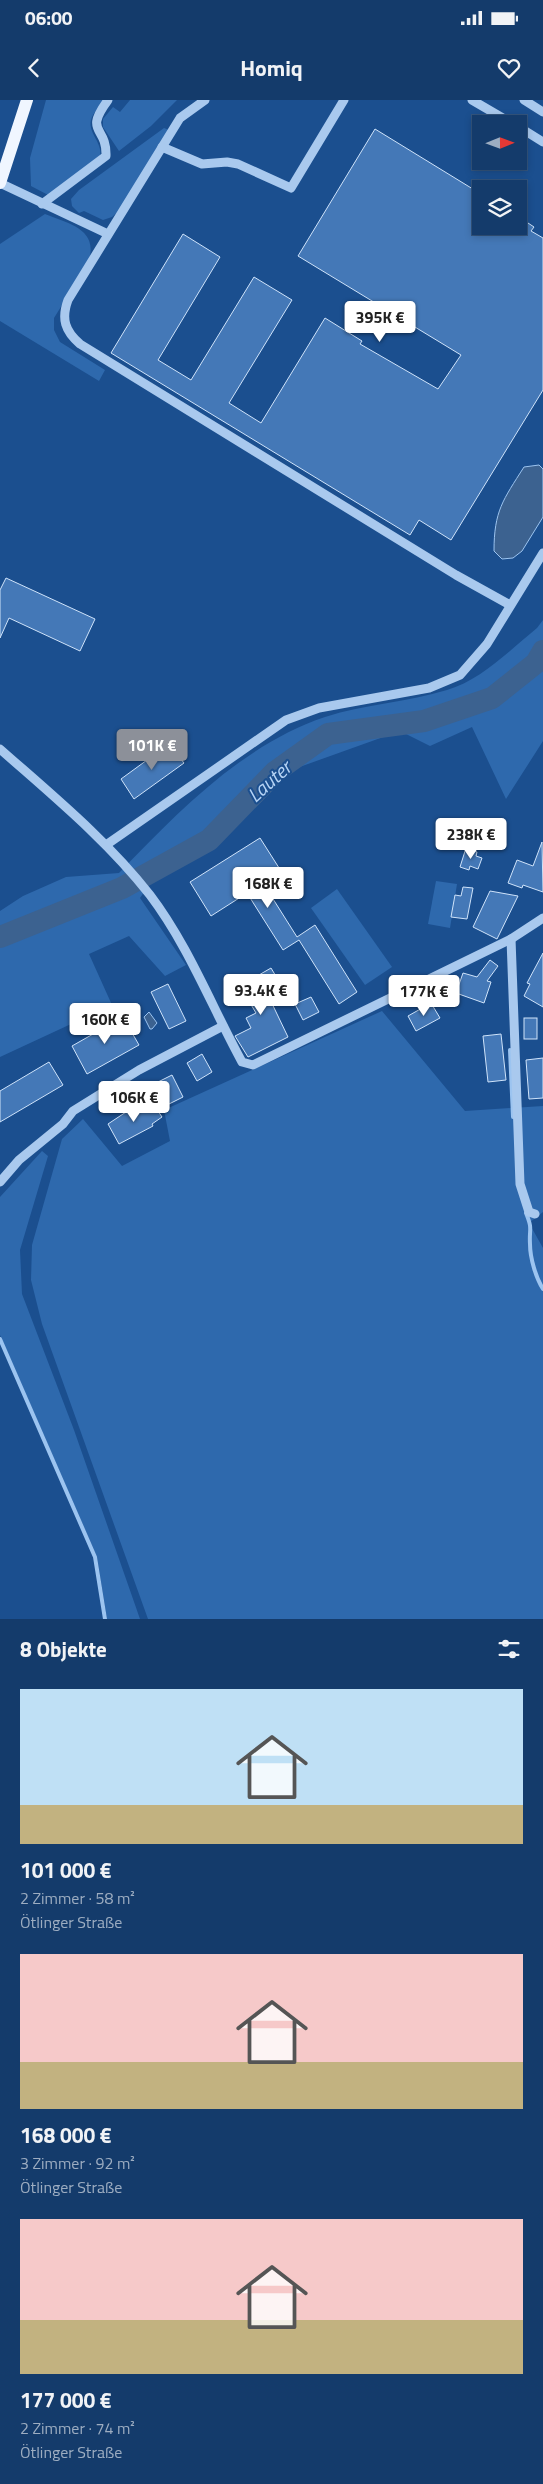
<!DOCTYPE html>
<html lang="de">
<meta charset="utf-8">
<style>
:root{--surface:#143b6b;--page:#1d4271;--text:#f1f3f6;--muted:#9dadc1;--line:#33557e;--accent:#8c9099}
body{margin:0;font-family:"Titillium Web",sans-serif;background:var(--page);color:var(--text);height:100vh;display:flex;flex-direction:column;font-size:19px;white-space:nowrap}
*{box-sizing:border-box;margin:0}
p{font-size:16px;color:var(--muted)}
.icon{flex:none;width:28px;height:28px;fill:none;stroke:currentColor;stroke-width:2;stroke-linecap:round;stroke-linejoin:round}
.map{position:relative;height:1519px;overflow:hidden}
.side{display:flex;flex-direction:column;background:var(--surface);flex:1}
.side>*{flex:none}
.needle{width:32px;rotate:89deg}
.fabs{position:absolute;left:472px;top:15px;display:grid;gap:10px}
.fabs a{display:grid;place-items:center;width:55px;height:55px;border-radius:0px;background:var(--surface);box-shadow:0 2px 8px #0003,0 0 0 1px var(--line);font-size:25px}
.price{position:absolute;translate:-50% -42px;padding:0 11px;border-radius:5px;background:#fff;color:#222;font-size:16px;line-height:32px;filter:drop-shadow(0 1px 2px #0008)}
.price::after{content:'';position:absolute;left:50%;top:30px;width:15px;height:11px;margin-left:-8px;background:inherit;clip-path:polygon(0 0,100% 0,50% 100%)}
.price.on{background:var(--accent);color:#fff}
ul{padding:0;list-style:none}
li{display:grid;align-content:center;gap:10px;height:265px;padding:0 20px}
li span{display:grid;place-items:center;height:155px;border-radius:0px;color:#555}
li>.icon{margin-inline-start:auto}
span .icon{width:90px;height:90px;fill:#fffc;stroke-width:1}
li b{font-size:21px}
h2{display:flex;justify-content:space-between;align-items:center;height:60px;padding:0 20px;font-size:21px}
.status{display:flex;justify-content:space-between;align-items:center;height:35px;padding:0 25px;background:var(--surface);direction:ltr}
.status svg{height:14px;fill:currentColor}
header{display:flex;justify-content:space-between;align-items:center;height:65px;padding:0 20px;background:var(--surface);font-size:22px;font-weight:700}
.map>svg:first-child{display:block}
.green{fill:#2e69ad}
.water{fill:#3c6290;stroke:#9cc4f0}
.lines{fill:none;stroke-linecap:round;stroke-linejoin:round}
.stream{stroke:#9cc4f0;stroke-width:4}
.river{stroke:#3c6290;stroke-width:22}
.building{fill:#4478b7;stroke:#cfe3fa}
.minor{stroke:#a9c9ee;stroke-width:9}
.major{stroke:#f0f6ff;stroke-width:12}
.labels{text-anchor:middle;dominant-baseline:central;stroke-width:4;stroke-linejoin:round;paint-order:stroke}
.water-label{font-size:20px;font-style:italic;fill:#b5d3f5;stroke:#1b4f8f}
</style>
<div class="status"><b>06:00</b><svg viewBox="0 0 49 12"><path d="M0 12V9h3v3zM5 12V6h3v6zM10 12V3h3v9zM15 12V0h3v12zM26 1h20v11H26zM47 4h2v5h-2z"/></svg></div>
<header><svg class="icon" aria-label="back" viewBox="0 0 24 24"><path d="M15 5l-7 7 7 7"/></svg>Homiq<svg class="icon" aria-label="heart" viewBox="0 0 24 24"><path d="M12 20l-8-8c-3-5 5-10 8-4 3-6 11-1 8 4z"/></svg></header>
<div class="map">
<svg width="543" height="1519" viewBox="0 0 543 1519">
<rect width="100%" height="100%" fill="#1b4f8f"/>
<!-- green -->
<g class="green">
<path d="M46,0H105C101,5 95,11 92,17C85,33 106,43 99,60L50,96L31,86L30,58Z"/>
<polygon points="130,0 177,0 151,26 119,51 103,27 103,19 113,7 120,12"/>
<polygon points="164,28 169,30 123,107 112,117 103,120 84,111 79,113 72,106 71,99 79,90"/>
<path d="M45,114C69,124 100,129 88,163L54,218V230L60,242L105,270L99,281L0,221V144Z"/>
<path d="M543,520V641L506,699L472,627L430,646L400,631L294,669L235,727L205,749L151,782L140,798L186,865L165,876L129,836L89,854L112,905L0,957V811L23,796L66,777L119,773C178,712 242,645 325,617C365,604 408,602 447,590C481,580 510,550 537,528Z"/>
<polygon points="436,781 457,784 450,828 428,824"/>
<polygon points="337,789 392,867 365,885 311,808"/>
<polygon points="382,911 465,1011 543,1006 543,1112 529,1123 543,1148 543,1519 148,1519 42,1224 31,1180 32,1145 62,1039 83,1019 122,1066 170,1041 164,1010"/>
<polygon points="42,1051 48,1056 20,1150 22,1194 74,1330 140,1519 107,1519 97,1457 0,1235 0,1097"/>
</g>
<!-- water -->
<g class="water">
<path d="M539,365L543,369V417L522,451L513,458L502,459L494,451C494,411 503,400 524,367Z"/>
<polygon points="149,912 157,923 152,929 150,929 144,917"/>
</g>
<g class="lines">
<!-- stream -->
<g class="stream">
<polyline points="510,950 513,1017"/>
<path d="M526,1113C533,1130 529,1128 530,1144C530,1158 536,1178 543,1189"/>
<polyline points="0,1239 95,1457 105,1519"/>
</g>
<!-- river -->
<polyline class="river" points="0,837 122,788 209,740 275,672 328,634 424,621 492,598 536,563 543,551"/>
</g>
<!-- building -->
<g class="building">
<polygon points="375,29 481,94 481,126 519,126 519,117 534,127 531,131 543,138 543,290 451,440 419,420 410,435 111,253 183,134 220,157 158,260 191,280 254,177 292,200 229,303 261,323 325,218 362,241 360,244 438,289 461,255 298,156"/>
<polygon points="6,478 95,519 80,551 9,518 0,538 0,490"/>
<polygon points="169,644 184,663 134,699 121,679"/>
<polygon points="260,738 281,771 263,783 297,837 315,825 357,892 339,904 299,840 283,850 247,793 211,816 190,782"/>
<polygon points="542,742 543,792 523,785 522,788 508,783 517,760 533,766"/>
<polygon points="466,748 477,752 476,756 482,758 478,769 470,766 469,770 460,767"/>
<polygon points="463,787 473,788 467,819 451,817 455,795 461,796"/>
<polygon points="490,791 518,796 497,839 473,827"/>
<polygon points="543,853 543,907 524,896 530,884 527,883"/>
<polygon points="490,860 498,866 487,881 491,882 484,903 456,893 463,873 477,877"/>
<polygon points="271,868 280,883 266,891 288,937 248,957 235,936 251,928 246,918 256,913 240,886"/>
<polygon points="168,884 186,921 169,929 151,892"/>
<polygon points="311,897 319,912 303,920 295,904"/>
<polygon points="431,903 440,918 416,931 408,916"/>
<polygon points="123,917 139,945 87,974 72,946"/>
<rect x="524" y="918" width="13" height="21"/>
<polygon points="501,934 506,980 488,982 483,936"/>
<polygon points="202,954 212,972 197,981 187,963"/>
<polygon points="543,958 543,998 529,999 526,960"/>
<polygon points="49,962 63,985 0,1022 0,991"/>
<polygon points="172,975 183,997 167,1005 156,983"/>
<polygon points="154,1005 162,1017 152,1024 153,1026 119,1044 108,1024 129,1010 130,1012 142,1006 145,1011"/>
</g>
<g class="lines">
<!-- minor -->
<g class="minor">
<path d="M205,0L180,18L68,200C61,219 65,231 80,244L456,475L510,505"/>
<polyline points="472,0 513,24"/>
<polyline points="524,0 543,12"/>
<polyline points="519,27 543,42"/>
<polyline points="162,47 202,64 227,62 238,64 291,88 344,0"/>
<polyline points="0,83 108,134"/>
<path d="M42,104L106,56C107,25 83,34 108,0"/>
<path d="M0,649C52,695 107,740 150,795C188,845 212,907 242,962L253,965L511,839L543,818"/>
<polyline points="106,745 286,620 319,608 429,588 460,575 487,544 543,453"/>
<polyline points="511,839 520,1084 529,1112 535,1114"/>
<polyline points="0,1082 19,1060 63,1024 73,1011 139,970 223,926"/>
</g>
<!-- major -->
<polyline class="major" points="0,83 27,0"/>
</g>
<g class="labels">
<!-- water labels -->
<g class="water-label">
<text transform="translate(269 681) rotate(-42)">Lauter</text>
</g>
</g>
</svg>
<div class="fabs">
<a><svg class="needle" viewBox="-14 -14 28 28"><path d="M0-13l5 13h-10z" fill="#e53935"/><path d="M0 13l5-13h-10z" fill="#9dadc1"/></svg></a>
<a><svg class="icon" aria-label="layers" viewBox="0 0 24 24"><path d="M12 4l9 5-9 5-9-5zM3 14l9 5 9-5"/></svg></a>
</div>
<b class="price" style="left:380px;top:243px">395K €</b>
<b class="price on" style="left:152px;top:671px">101K €</b>
<b class="price" style="left:471px;top:760px">238K €</b>
<b class="price" style="left:268px;top:809px">168K €</b>
<b class="price" style="left:261px;top:916px">93.4K €</b>
<b class="price" style="left:424px;top:917px">177K €</b>
<b class="price" style="left:105px;top:945px">160K €</b>
<b class="price" style="left:134px;top:1023px">106K €</b>
</div>
<section class="side">
<h2>8 Objekte<svg class="icon" aria-label="filters" viewBox="0 0 24 24"><path d="M4 7h16M4 17h16"/><circle cx="9" cy="7" r="2"/><circle cx="15" cy="17" r="2"/></svg></h2>
<ul>
<li><span style="background:linear-gradient(#bfe0f5 75%,#c2b280 0)"><svg class="icon" aria-label="home" viewBox="0 0 24 24"><path d="M3 11l9-7 9 7M6 9v11h12V9"/></svg></span><div><b>101 000 €</b><p>2 Zimmer · 58 m²</p><p>Ötlinger Straße</p></div></li>
<li><span style="background:linear-gradient(#f6c9c9 70%,#c2b280 0)"><svg class="icon" aria-label="home" viewBox="0 0 24 24"><path d="M3 11l9-7 9 7M6 9v11h12V9"/></svg></span><div><b>168 000 €</b><p>3 Zimmer · 92 m²</p><p>Ötlinger Straße</p></div></li>
<li><span style="background:linear-gradient(#f6c9c9 65%,#c2b280 0)"><svg class="icon" aria-label="home" viewBox="0 0 24 24"><path d="M3 11l9-7 9 7M6 9v11h12V9"/></svg></span><div><b>177 000 €</b><p>2 Zimmer · 74 m²</p><p>Ötlinger Straße</p></div></li>
</ul>
</section>
